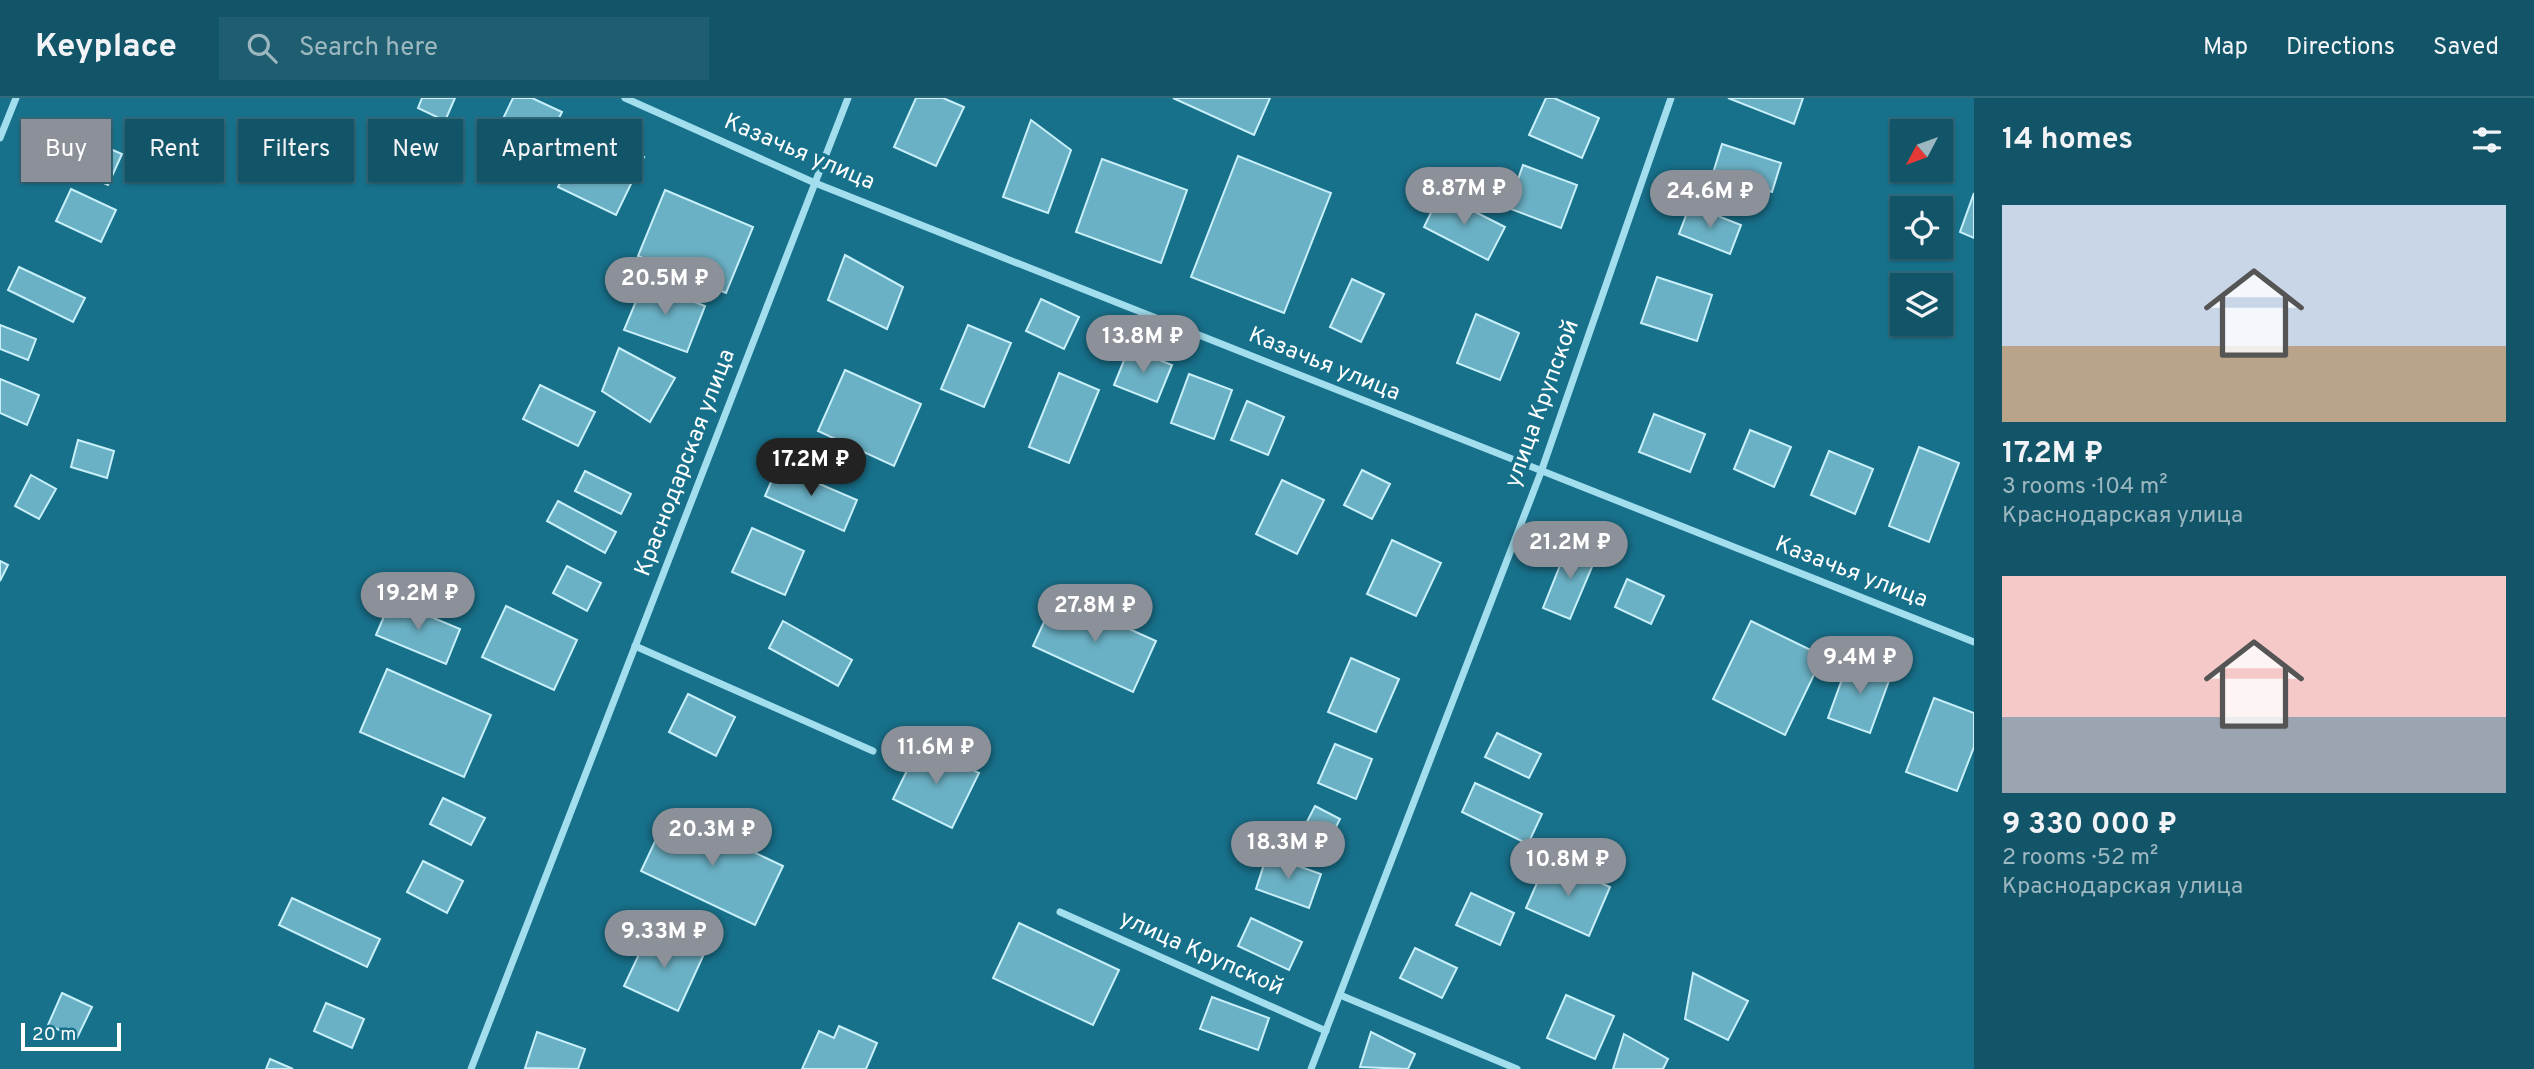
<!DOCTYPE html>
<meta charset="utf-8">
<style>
:root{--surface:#125568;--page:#1f5e71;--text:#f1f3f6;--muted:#9cb7c0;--line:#316b7c;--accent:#8c9099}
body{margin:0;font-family:Overpass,sans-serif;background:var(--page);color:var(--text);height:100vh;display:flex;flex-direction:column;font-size:26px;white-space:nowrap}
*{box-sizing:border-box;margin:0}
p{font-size:23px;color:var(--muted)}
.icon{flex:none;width:38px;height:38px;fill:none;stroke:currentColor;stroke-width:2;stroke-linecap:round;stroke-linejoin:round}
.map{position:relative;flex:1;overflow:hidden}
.side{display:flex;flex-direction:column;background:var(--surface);width:560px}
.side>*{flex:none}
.top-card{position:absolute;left:21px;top:21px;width:665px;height:63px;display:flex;gap:14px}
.needle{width:46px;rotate:229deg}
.controls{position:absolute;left:1890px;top:21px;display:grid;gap:14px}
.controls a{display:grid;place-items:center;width:63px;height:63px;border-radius:0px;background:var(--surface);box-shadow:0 2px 5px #0004,0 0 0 2px var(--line);font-size:35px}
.scale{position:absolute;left:21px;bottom:18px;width:100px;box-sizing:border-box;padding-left:7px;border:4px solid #fff;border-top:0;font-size:19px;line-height:24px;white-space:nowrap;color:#fff;-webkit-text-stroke:5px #18718b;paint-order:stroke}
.price{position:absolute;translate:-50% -60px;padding:0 16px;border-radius:24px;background:var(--accent);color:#fff;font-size:23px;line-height:46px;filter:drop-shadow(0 2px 4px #0008)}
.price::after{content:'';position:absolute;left:50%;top:42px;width:21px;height:16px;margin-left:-10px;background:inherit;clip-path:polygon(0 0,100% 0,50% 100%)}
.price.current{background:#222;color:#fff}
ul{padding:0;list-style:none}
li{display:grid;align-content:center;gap:14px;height:371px;padding:0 28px}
li span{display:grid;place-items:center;height:217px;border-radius:0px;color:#555}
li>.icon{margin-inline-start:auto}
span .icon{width:126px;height:126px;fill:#fffc;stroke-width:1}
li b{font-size:30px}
h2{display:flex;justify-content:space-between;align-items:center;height:84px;padding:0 28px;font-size:30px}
.tag{padding:0 24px;border-radius:0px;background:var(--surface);box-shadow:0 2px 5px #0004,0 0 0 2px var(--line);font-size:24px;line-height:63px}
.tag.current{background:var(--accent);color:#fff}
header{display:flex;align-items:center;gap:42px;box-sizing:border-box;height:98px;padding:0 35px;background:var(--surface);border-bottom:2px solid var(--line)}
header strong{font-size:33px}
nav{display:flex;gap:38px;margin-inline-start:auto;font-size:24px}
.search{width:490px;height:63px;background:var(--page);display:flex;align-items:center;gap:18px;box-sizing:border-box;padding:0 24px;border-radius:0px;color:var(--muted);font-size:26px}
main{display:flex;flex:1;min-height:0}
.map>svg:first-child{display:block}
.building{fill:#6bb1c5;stroke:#c8f0fa;stroke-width:2}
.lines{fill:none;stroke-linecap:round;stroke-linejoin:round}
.minor{stroke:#a2deee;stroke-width:7}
.labels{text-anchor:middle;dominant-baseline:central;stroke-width:7;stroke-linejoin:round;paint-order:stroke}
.street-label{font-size:23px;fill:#fff;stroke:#18718b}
</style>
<header>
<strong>Keyplace</strong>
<div class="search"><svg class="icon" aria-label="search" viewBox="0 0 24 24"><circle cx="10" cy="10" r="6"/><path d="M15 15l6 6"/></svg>Search here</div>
<nav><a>Map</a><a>Directions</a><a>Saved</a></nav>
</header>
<main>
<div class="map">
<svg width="1974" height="971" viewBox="0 0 1974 971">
<rect width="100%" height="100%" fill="#18718b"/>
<!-- building -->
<g class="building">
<polygon points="422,0 455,0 445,23 418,10"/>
<polygon points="513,0 532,0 562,14 527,84 482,64"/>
<polygon points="916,0 943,0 964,9 936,68 894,49"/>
<polygon points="1173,0 1270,0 1254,37"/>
<polygon points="1546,0 1554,0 1599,20 1582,60 1529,37"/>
<polygon points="1728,0 1803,0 1794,26"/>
<polygon points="1031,22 1071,52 1048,115 1003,99"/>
<polygon points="586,31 644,59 616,117 558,89"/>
<polygon points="76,36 122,56 108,87 63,67"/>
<polygon points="1722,46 1781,65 1772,94 1713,75"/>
<polygon points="1238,58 1331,95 1284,215 1191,179"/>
<polygon points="1102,61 1187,92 1161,165 1076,134"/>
<polygon points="1523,67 1577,87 1561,130 1508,110"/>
<polygon points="71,91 116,112 101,144 56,123"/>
<polygon points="665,92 753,129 726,195 638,158"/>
<polygon points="1974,95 1974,140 1960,134"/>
<polygon points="1440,96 1505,129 1488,162 1424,129"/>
<polygon points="1690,107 1741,127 1730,156 1679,136"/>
<polygon points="845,157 903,189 887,231 828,202"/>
<polygon points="19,169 85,200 73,224 8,192"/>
<polygon points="1657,179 1712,197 1697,243 1641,225"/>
<polygon points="1352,181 1384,196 1361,244 1330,229"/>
<polygon points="644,184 705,208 687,254 624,232"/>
<polygon points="1041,201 1079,219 1064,251 1026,233"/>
<polygon points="1476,216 1519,235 1500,282 1457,265"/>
<polygon points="0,227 36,241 28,262 0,251"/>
<polygon points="968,227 1011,245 984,309 941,291"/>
<polygon points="619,250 675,280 650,324 602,293"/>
<polygon points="1129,250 1172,267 1157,304 1114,287"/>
<polygon points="845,272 921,306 894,368 818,333"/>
<polygon points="1059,275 1099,292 1069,365 1029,349"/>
<polygon points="1189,276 1232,292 1214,341 1171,325"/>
<polygon points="0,281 39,297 27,327 0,315"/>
<polygon points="540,287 595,314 578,348 523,321"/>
<polygon points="1247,303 1284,319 1268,357 1231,342"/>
<polygon points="1654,316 1705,336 1690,374 1639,354"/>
<polygon points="1750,332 1791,349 1774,389 1734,371"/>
<polygon points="78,342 114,353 107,380 71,369"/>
<polygon points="1919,349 1959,365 1929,444 1889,428"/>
<polygon points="1829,353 1873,371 1855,416 1811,397"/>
<polygon points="778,368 857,402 844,433 765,398"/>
<polygon points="1362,372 1390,386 1372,421 1344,407"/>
<polygon points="585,373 631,396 621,416 575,393"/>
<polygon points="31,377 56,391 39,421 15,408"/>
<polygon points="1282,382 1324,402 1297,456 1256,436"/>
<polygon points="558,403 616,434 605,455 547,423"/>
<polygon points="752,430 804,453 785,497 732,474"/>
<polygon points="1392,442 1441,465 1416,518 1367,496"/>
<polygon points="1569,445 1597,457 1570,521 1543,510"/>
<polygon points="0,463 8,467 0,483"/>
<polygon points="567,468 601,485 587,513 553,495"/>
<polygon points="1627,481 1664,498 1651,526 1615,509"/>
<polygon points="1056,498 1156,543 1133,594 1033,548"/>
<polygon points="391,502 460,531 446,566 376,537"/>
<polygon points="506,508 577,542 554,592 482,559"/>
<polygon points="783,523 852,562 838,588 769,550"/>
<polygon points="1751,523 1823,558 1785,637 1713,601"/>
<polygon points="1351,560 1399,581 1376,634 1328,614"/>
<polygon points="1849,562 1891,577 1870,635 1828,620"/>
<polygon points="387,571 491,617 464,679 360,634"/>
<polygon points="688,596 735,619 716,658 669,634"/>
<polygon points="1934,600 1974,615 1974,649 1957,693 1906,674"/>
<polygon points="1497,635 1541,656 1529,680 1485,659"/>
<polygon points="920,646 979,675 952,730 893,701"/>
<polygon points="1335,646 1372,661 1356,701 1318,685"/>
<polygon points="1475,685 1542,716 1528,746 1462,714"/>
<polygon points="443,700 485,720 471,747 430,726"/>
<polygon points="1315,708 1340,721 1322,757 1297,743"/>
<polygon points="669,714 783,768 755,827 641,773"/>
<polygon points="1267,757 1321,776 1309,810 1256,791"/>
<polygon points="1547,762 1610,789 1589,838 1526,810"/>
<polygon points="423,763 463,783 447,815 407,794"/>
<polygon points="1471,795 1514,815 1500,847 1456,827"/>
<polygon points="292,800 380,841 367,869 279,827"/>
<polygon points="1251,820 1302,844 1289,872 1238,848"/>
<polygon points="1019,825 1119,872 1093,927 993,880"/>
<polygon points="651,831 704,856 678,913 624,888"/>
<polygon points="1415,850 1457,870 1442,900 1400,880"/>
<polygon points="1693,875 1748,903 1728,942 1685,921"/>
<polygon points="62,895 92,909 77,940 48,927"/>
<polygon points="1566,897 1614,918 1595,961 1547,940"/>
<polygon points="1212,899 1269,920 1258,952 1200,931"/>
<polygon points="326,905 364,921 352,950 314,933"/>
<polygon points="839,928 877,945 866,971 802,971 819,933 834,940"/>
<polygon points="537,934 585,951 578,971 525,970"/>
<polygon points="1371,934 1415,956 1408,971 1360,969"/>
<polygon points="1624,936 1668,961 1663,971 1613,971"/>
<polygon points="270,961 293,971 266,971"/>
</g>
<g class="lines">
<!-- minor -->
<g class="minor">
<polyline points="625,0 815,85 1974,544"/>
<polyline points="0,40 16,0"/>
<polyline points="635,548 873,653"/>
<polyline points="1060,814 1326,933"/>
<polyline points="1340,897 1517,971"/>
<polyline points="471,971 848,0"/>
<polyline points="1311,971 1541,374 1671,0"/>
</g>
</g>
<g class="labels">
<!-- street labels -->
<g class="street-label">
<text transform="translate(799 55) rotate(23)">Казачья улица</text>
<text transform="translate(1324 267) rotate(22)">Казачья улица</text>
<text transform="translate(1543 306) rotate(-70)">улица Крупской</text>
<text transform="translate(686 365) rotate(-69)">Краснодарская улица</text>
<text transform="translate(1851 475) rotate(21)">Казачья улица</text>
<text transform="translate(1201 856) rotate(24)">улица Крупской</text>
</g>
</g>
</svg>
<div class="controls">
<a><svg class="needle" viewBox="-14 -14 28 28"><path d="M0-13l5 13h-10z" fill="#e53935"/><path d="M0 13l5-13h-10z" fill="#9cb7c0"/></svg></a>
<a><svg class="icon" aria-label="locate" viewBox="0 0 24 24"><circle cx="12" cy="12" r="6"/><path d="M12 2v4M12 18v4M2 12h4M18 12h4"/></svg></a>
<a><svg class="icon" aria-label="layers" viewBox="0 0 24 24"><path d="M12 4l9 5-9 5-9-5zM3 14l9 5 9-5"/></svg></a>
</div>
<div class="scale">20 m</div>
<b class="price" style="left:1464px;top:129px">8.87M ₽</b>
<b class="price" style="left:1710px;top:132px">24.6M ₽</b>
<b class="price" style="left:665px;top:219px">20.5M ₽</b>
<b class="price" style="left:1143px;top:277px">13.8M ₽</b>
<b class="price current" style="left:811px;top:400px">17.2M ₽</b>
<b class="price" style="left:1570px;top:483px">21.2M ₽</b>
<b class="price" style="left:418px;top:534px">19.2M ₽</b>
<b class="price" style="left:1095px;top:546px">27.8M ₽</b>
<b class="price" style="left:1860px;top:598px">9.4M ₽</b>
<b class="price" style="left:936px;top:688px">11.6M ₽</b>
<b class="price" style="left:712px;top:770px">20.3M ₽</b>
<b class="price" style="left:1288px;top:783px">18.3M ₽</b>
<b class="price" style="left:1568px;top:800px">10.8M ₽</b>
<b class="price" style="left:664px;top:872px">9.33M ₽</b>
<div class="top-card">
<a class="tag current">Buy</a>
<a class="tag">Rent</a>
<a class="tag">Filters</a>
<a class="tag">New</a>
<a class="tag">Apartment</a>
</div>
</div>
<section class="side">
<h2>14 homes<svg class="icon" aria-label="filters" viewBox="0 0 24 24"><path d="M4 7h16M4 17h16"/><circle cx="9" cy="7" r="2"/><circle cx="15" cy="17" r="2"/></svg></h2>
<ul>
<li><span style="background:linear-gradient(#c9d6e8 65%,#b9a48a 0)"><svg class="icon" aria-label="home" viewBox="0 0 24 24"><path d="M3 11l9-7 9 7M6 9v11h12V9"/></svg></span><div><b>17.2M ₽</b><p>3 rooms · 104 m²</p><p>Краснодарская улица</p></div></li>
<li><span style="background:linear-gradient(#f6c9c9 65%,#9aa5b1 0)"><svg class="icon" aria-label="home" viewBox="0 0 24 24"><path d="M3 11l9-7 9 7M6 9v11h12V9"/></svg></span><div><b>9 330 000 ₽</b><p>2 rooms · 52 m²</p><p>Краснодарская улица</p></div></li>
</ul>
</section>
</main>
